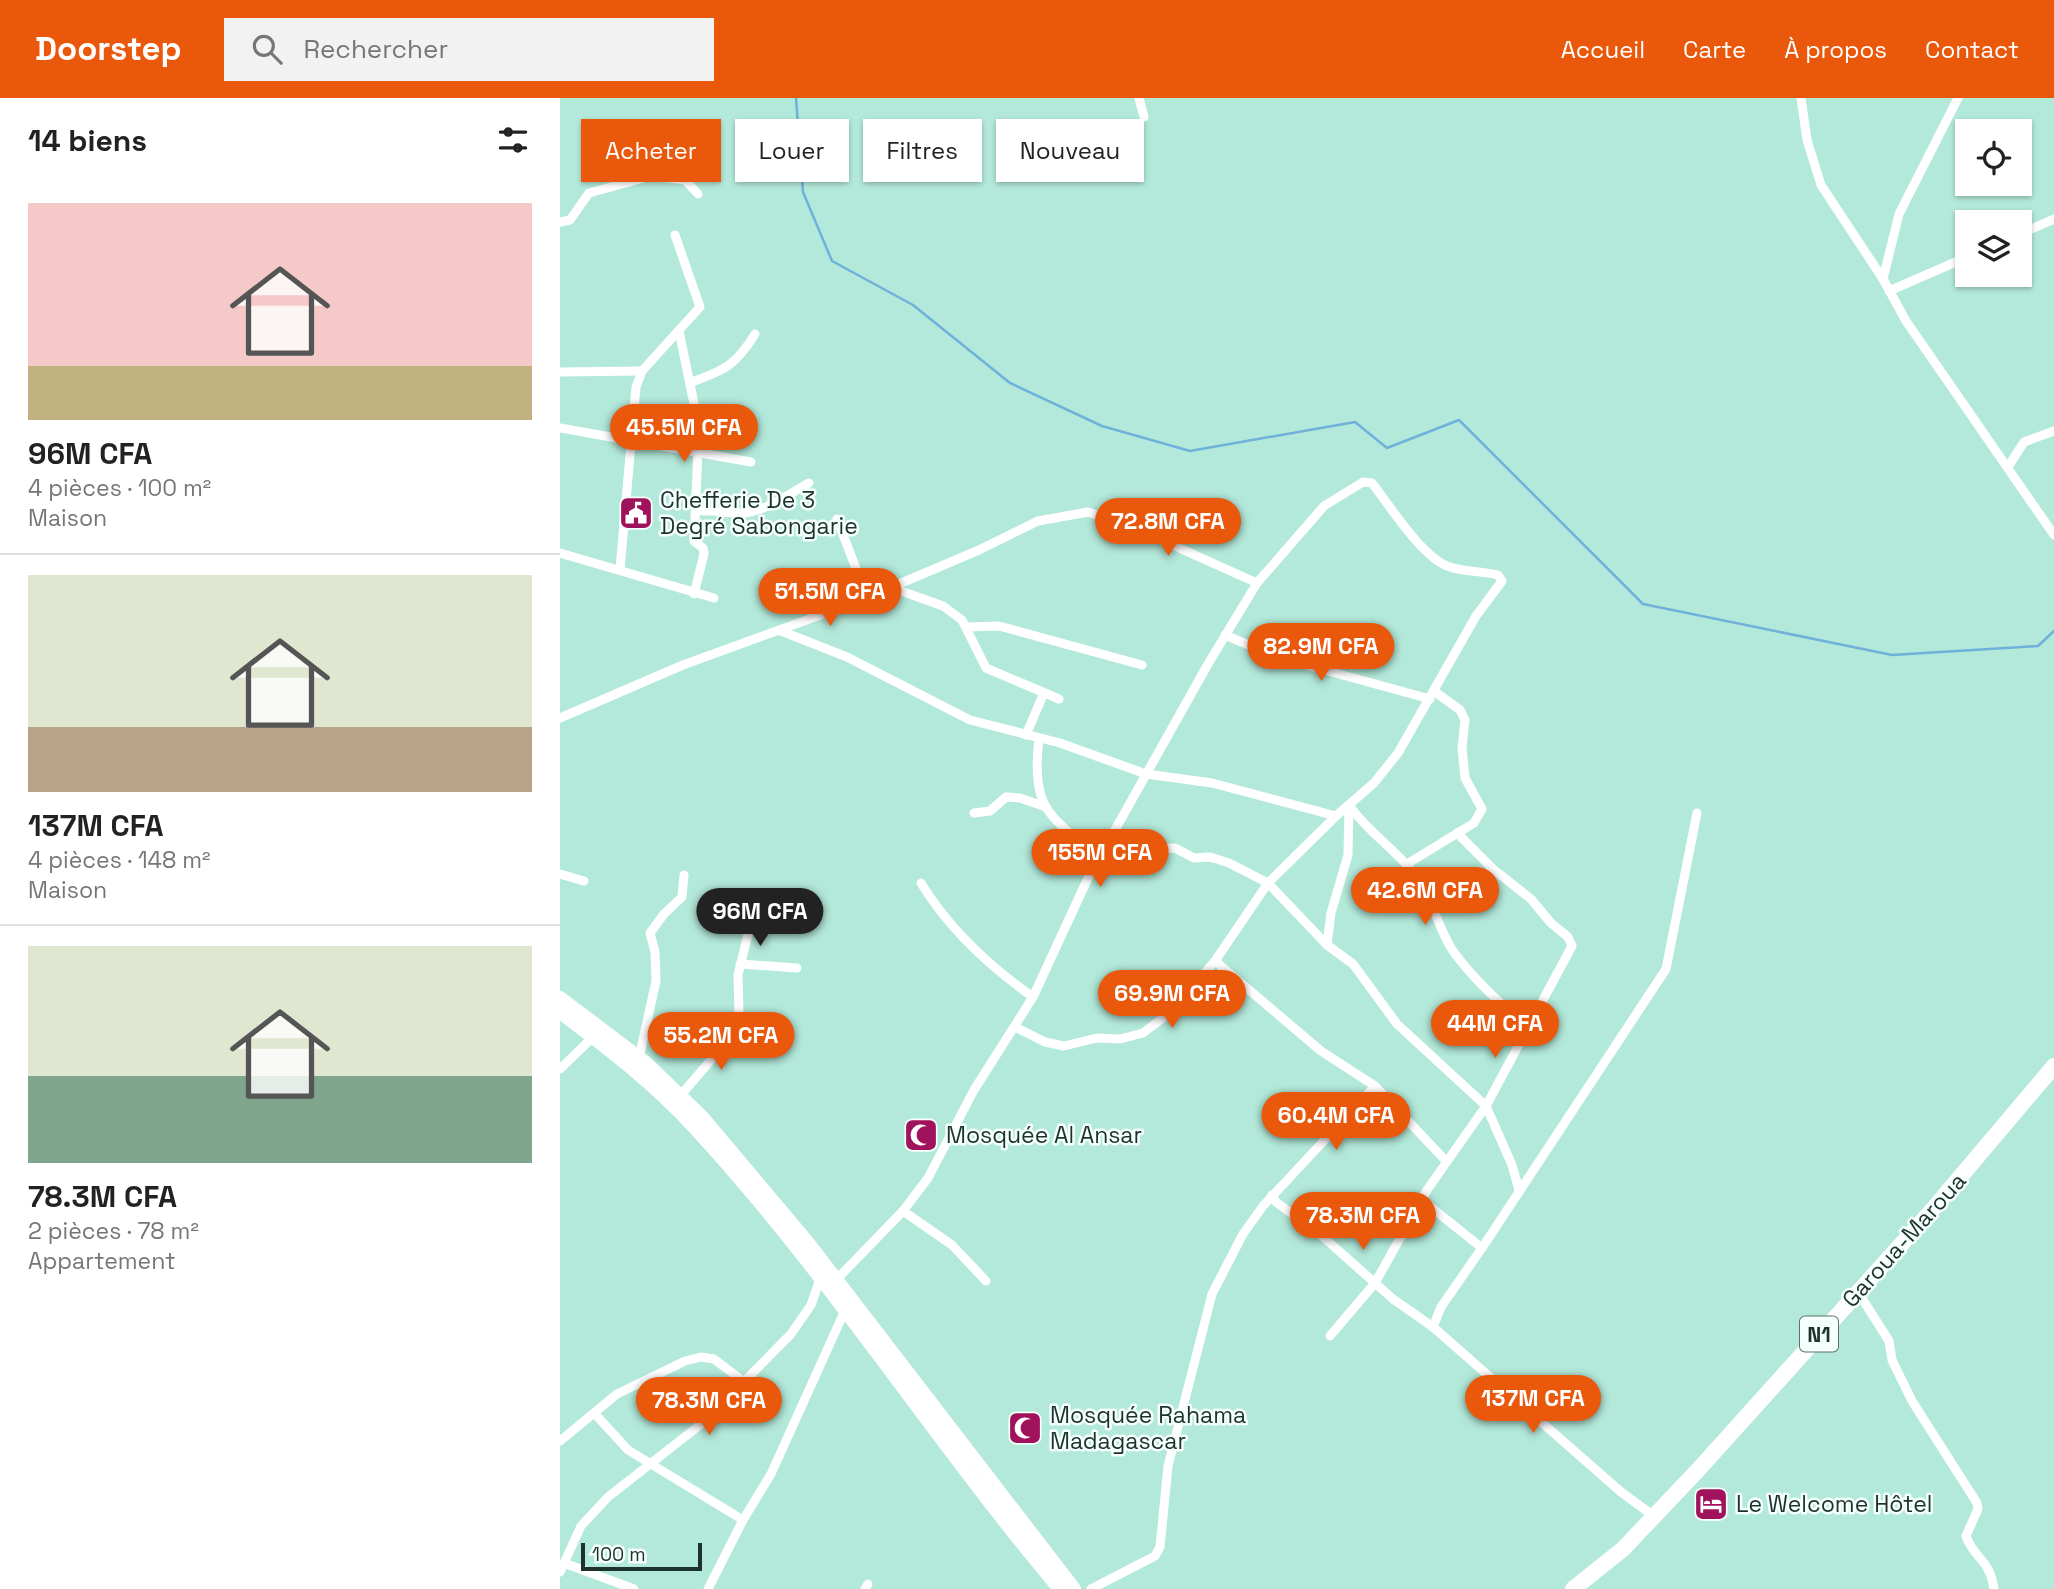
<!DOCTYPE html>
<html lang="fr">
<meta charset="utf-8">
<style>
:root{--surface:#fff;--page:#f2f2f2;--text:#222;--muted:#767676;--line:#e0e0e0;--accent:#ea580c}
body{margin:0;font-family:"Space Grotesk",sans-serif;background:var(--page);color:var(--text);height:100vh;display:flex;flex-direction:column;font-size:26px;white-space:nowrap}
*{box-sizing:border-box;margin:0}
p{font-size:23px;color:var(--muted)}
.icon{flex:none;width:38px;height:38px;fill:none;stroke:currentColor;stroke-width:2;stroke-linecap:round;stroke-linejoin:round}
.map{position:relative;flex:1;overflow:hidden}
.panel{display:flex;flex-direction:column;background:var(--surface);width:560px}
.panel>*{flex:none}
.top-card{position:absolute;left:21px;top:21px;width:665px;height:63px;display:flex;gap:14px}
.buttons{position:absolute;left:1395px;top:21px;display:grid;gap:14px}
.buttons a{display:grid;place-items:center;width:77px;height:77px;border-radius:0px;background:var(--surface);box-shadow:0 2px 5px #0004;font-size:35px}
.scale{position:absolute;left:21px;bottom:18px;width:121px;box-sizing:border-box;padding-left:7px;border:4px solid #1d322d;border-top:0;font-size:19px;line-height:24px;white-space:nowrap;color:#1d322d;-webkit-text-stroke:5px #f5fffc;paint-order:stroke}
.price{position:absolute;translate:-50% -60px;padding:0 16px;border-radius:24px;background:var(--accent);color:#fff;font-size:23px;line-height:46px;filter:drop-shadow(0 2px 4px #0008)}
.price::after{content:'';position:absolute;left:50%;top:42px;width:21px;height:16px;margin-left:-10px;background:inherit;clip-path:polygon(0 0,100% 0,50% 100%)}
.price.active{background:#222;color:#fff}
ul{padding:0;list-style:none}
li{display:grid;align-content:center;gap:14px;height:371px;padding:0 28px}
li+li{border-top:2px solid var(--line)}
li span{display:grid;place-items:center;height:217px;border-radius:0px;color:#555}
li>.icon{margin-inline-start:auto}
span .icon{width:126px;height:126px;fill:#fffc;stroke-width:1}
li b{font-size:30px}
h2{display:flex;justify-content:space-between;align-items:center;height:84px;padding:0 28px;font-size:30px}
.pill{padding:0 24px;border-radius:0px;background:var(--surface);box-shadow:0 2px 5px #0004;font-size:24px;line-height:63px}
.pill.active{background:var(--accent);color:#fff}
header{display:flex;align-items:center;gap:42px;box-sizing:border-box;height:98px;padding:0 35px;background:var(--accent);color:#fff}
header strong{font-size:33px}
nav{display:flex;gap:38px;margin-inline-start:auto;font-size:24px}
.search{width:490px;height:63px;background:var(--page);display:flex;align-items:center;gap:18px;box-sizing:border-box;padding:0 24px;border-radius:0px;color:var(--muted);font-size:26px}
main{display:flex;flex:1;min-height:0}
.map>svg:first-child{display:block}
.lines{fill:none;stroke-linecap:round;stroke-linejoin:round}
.stream{stroke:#6fb1da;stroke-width:2.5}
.street{stroke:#fff;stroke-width:9}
.primary{stroke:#fff;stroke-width:14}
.highway{stroke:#fff;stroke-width:16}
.labels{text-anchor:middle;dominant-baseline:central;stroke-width:5;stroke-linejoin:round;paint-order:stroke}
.shield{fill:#f5fffc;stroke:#5e706b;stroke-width:2}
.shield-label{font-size:21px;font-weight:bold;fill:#1d322d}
.poi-label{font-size:23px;fill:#1d322d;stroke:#f5fffc;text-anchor:start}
.street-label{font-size:23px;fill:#1d322d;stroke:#f5fffc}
</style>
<header>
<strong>Doorstep</strong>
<div class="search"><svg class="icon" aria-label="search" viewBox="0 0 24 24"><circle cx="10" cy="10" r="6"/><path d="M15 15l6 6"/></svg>Rechercher</div>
<nav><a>Accueil</a><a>Carte</a><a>À propos</a><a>Contact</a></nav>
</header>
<main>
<section class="panel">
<h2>14 biens<svg class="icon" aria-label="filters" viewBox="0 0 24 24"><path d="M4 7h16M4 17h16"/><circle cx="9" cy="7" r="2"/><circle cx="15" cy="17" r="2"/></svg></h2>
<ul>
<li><span style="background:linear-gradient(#f6c9c9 75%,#c2b280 0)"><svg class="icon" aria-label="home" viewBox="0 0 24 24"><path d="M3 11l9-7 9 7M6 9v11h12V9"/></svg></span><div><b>96M CFA</b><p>4 pièces · 100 m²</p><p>Maison</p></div></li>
<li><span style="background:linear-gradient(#dfe7d0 70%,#b9a48a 0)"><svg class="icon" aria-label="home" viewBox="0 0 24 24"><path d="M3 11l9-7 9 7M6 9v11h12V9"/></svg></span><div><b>137M CFA</b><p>4 pièces · 148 m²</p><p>Maison</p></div></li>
<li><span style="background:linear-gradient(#dfe7d0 60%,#7fa58c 0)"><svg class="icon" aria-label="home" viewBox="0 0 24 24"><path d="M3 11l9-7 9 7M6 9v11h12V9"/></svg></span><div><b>78.3M CFA</b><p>2 pièces · 78 m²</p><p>Appartement</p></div></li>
</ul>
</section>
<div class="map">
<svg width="1494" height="1491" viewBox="0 0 1494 1491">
<rect width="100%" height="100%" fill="#b3e9da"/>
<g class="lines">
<!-- stream -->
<polyline class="stream" points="236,0 243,94 272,163 353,207 450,285 542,328 630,353 795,324 827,350 899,322 1083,506 1332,557 1478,548 1494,533"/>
<!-- street -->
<g class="street">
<polyline points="579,0 584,19"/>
<polyline points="1241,0 1247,42 1261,87 1323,181"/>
<polyline points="1398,0 1339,116 1323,181 1346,223 1494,437"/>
<polyline points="0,124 10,122 29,95 91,78 125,82 138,96"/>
<polyline points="1460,136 1494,121"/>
<polyline points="1329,193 1407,159"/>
<polyline points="119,233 139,330 134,443 143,450 144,456 134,496"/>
<polyline points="0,274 82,273"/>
<path d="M132,284C165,272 176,267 195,236"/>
<polyline points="0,330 191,364"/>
<polyline points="1448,369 1464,344 1494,333"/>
<path d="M136,413C152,412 166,415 181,415C204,415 230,395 249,385"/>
<polyline points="277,421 307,499"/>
<polyline points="0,455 154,500"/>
<polyline points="60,471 76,289 82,273 140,209 115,137"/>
<polyline points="330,489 383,508 402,522 426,570 499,601"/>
<polyline points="406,529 439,528 582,567"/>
<path d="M221,533L287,559L410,622L500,645L586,676L652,685L776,718L814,685L838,655L916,518L942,483L938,477C922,473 905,474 890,469C863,461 830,408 812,385L803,384L764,408L697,485L648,566L528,780L473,899L414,992L368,1080L343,1113L276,1182"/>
<polyline points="665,537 717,559 870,601"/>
<polyline points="0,620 123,567 299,503 419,452 478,423 528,414 577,431 697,485"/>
<polyline points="466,637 483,597"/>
<path d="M479,640C470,715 492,717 539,761"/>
<path d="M789,707C809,736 839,753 858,781C873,802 878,831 893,853C913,881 941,906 968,929"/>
<polyline points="414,715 430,713 446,699 460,700 486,709"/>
<polyline points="554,734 597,751 615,750 634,760 650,759 669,765 708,785 767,847 793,866 837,926 926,1008 952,1067 959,1092"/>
<polyline points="847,766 914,725 922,711 905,680 902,650 905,622 900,612 874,593"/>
<polyline points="0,776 24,783"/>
<path d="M361,785C389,831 429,868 473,899"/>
<polyline points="767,847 771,815 788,757 789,708"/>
<polyline points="655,863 761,953 815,988 886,1063"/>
<polyline points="180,866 237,870"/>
<polyline points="455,929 485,944 504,948 537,940 560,941 583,935 613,912 655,863 708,785 776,718"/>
<polyline points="79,960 96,883 95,854 90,835 104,816 122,799 124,777"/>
<polyline points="0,971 33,939"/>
<polyline points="120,998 176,933 179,916 178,877 191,824"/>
<polyline points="712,1097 716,1104 762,1138 833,1201 873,1229 1061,1394 1095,1419"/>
<polyline points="862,1102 922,1150 881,1209 873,1229"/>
<polyline points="343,1113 392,1147 426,1183"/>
<polyline points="922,1150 1106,871 1137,715"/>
<path d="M1298,1194L1329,1243L1332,1262L1352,1303L1417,1405L1418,1411L1406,1438C1414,1461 1430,1461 1434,1491"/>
<polyline points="770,1238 815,1185 867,1092 926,1008 1012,848 1008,839 991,825 971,801 933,771 897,735"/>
<polyline points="35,1316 68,1352 183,1422"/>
<polyline points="0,1343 57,1296 125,1263 141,1259 154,1261 183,1283"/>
<polyline points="4,1465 74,1491"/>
<polyline points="0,1474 21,1428 48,1399 145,1323 231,1236 251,1207 260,1181"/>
<polyline points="148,1491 183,1422 211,1376 286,1210"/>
<polyline points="305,1491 308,1486"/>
<polyline points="531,1491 595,1458 600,1449 608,1368 652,1196 683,1136 703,1108 815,988"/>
</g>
<!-- primary -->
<g class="primary">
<polyline points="0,900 86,965 142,1019 248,1145 514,1491"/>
<path d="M0,914C47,949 97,988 136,1031C269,1175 374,1342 500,1491"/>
</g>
<!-- highway -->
<polyline class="highway" points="1013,1491 1063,1451 1138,1372 1374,1110 1494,968"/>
</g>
<!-- icons -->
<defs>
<g id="civic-square" transform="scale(1.75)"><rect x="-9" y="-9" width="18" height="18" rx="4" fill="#a0125b" stroke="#f5fffc"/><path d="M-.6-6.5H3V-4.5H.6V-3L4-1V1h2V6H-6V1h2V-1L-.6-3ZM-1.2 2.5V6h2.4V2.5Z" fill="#fff"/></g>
<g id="mosque-square" transform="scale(1.75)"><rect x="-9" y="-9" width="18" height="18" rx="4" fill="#a0125b" stroke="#f5fffc"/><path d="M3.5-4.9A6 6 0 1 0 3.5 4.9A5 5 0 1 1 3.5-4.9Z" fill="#fff"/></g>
<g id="hotel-square" transform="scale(1.75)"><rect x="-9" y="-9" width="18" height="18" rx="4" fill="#a0125b" stroke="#f5fffc"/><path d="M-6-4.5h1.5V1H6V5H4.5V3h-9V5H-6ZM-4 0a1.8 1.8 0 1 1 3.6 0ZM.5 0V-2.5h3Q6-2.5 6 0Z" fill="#fff"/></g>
</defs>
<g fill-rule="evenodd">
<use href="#civic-square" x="76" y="415"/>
<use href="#mosque-square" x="361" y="1037"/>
<use href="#mosque-square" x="465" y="1330"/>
<use href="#hotel-square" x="1151" y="1406"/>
</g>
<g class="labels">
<!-- shield labels -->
<rect class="shield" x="1240" y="1218.5" width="38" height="35" rx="5"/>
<g class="shield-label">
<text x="1259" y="1236">N1</text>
</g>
<!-- poi labels -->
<g class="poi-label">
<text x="100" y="402">Chefferie De 3<tspan x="100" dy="26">Degré Sabongarie</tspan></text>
<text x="386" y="1037">Mosquée Al Ansar</text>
<text x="490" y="1317">Mosquée Rahama<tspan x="490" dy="26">Madagascar</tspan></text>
<text x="1176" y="1406">Le Welcome Hôtel</text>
</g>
<!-- street labels -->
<g class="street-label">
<text transform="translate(1344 1142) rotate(-48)">Garoua-Maroua</text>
</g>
</g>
</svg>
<div class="buttons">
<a><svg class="icon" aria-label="locate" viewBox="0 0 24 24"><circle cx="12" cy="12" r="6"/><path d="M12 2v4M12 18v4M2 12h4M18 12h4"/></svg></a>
<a><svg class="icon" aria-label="layers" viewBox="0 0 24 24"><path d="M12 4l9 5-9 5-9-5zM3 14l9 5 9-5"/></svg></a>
</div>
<div class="scale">100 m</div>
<b class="price" style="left:124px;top:366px">45.5M CFA</b>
<b class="price" style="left:608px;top:460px">72.8M CFA</b>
<b class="price" style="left:270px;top:530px">51.5M CFA</b>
<b class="price" style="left:761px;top:585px">82.9M CFA</b>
<b class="price" style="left:540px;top:791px">155M CFA</b>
<b class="price" style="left:865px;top:829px">42.6M CFA</b>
<b class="price active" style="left:200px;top:850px">96M CFA</b>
<b class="price" style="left:612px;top:932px">69.9M CFA</b>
<b class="price" style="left:935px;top:962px">44M CFA</b>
<b class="price" style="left:161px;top:974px">55.2M CFA</b>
<b class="price" style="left:776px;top:1054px">60.4M CFA</b>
<b class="price" style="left:803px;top:1154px">78.3M CFA</b>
<b class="price" style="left:973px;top:1337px">137M CFA</b>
<b class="price" style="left:149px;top:1339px">78.3M CFA</b>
<div class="top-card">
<a class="pill active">Acheter</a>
<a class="pill">Louer</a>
<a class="pill">Filtres</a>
<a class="pill">Nouveau</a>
</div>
</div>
</main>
